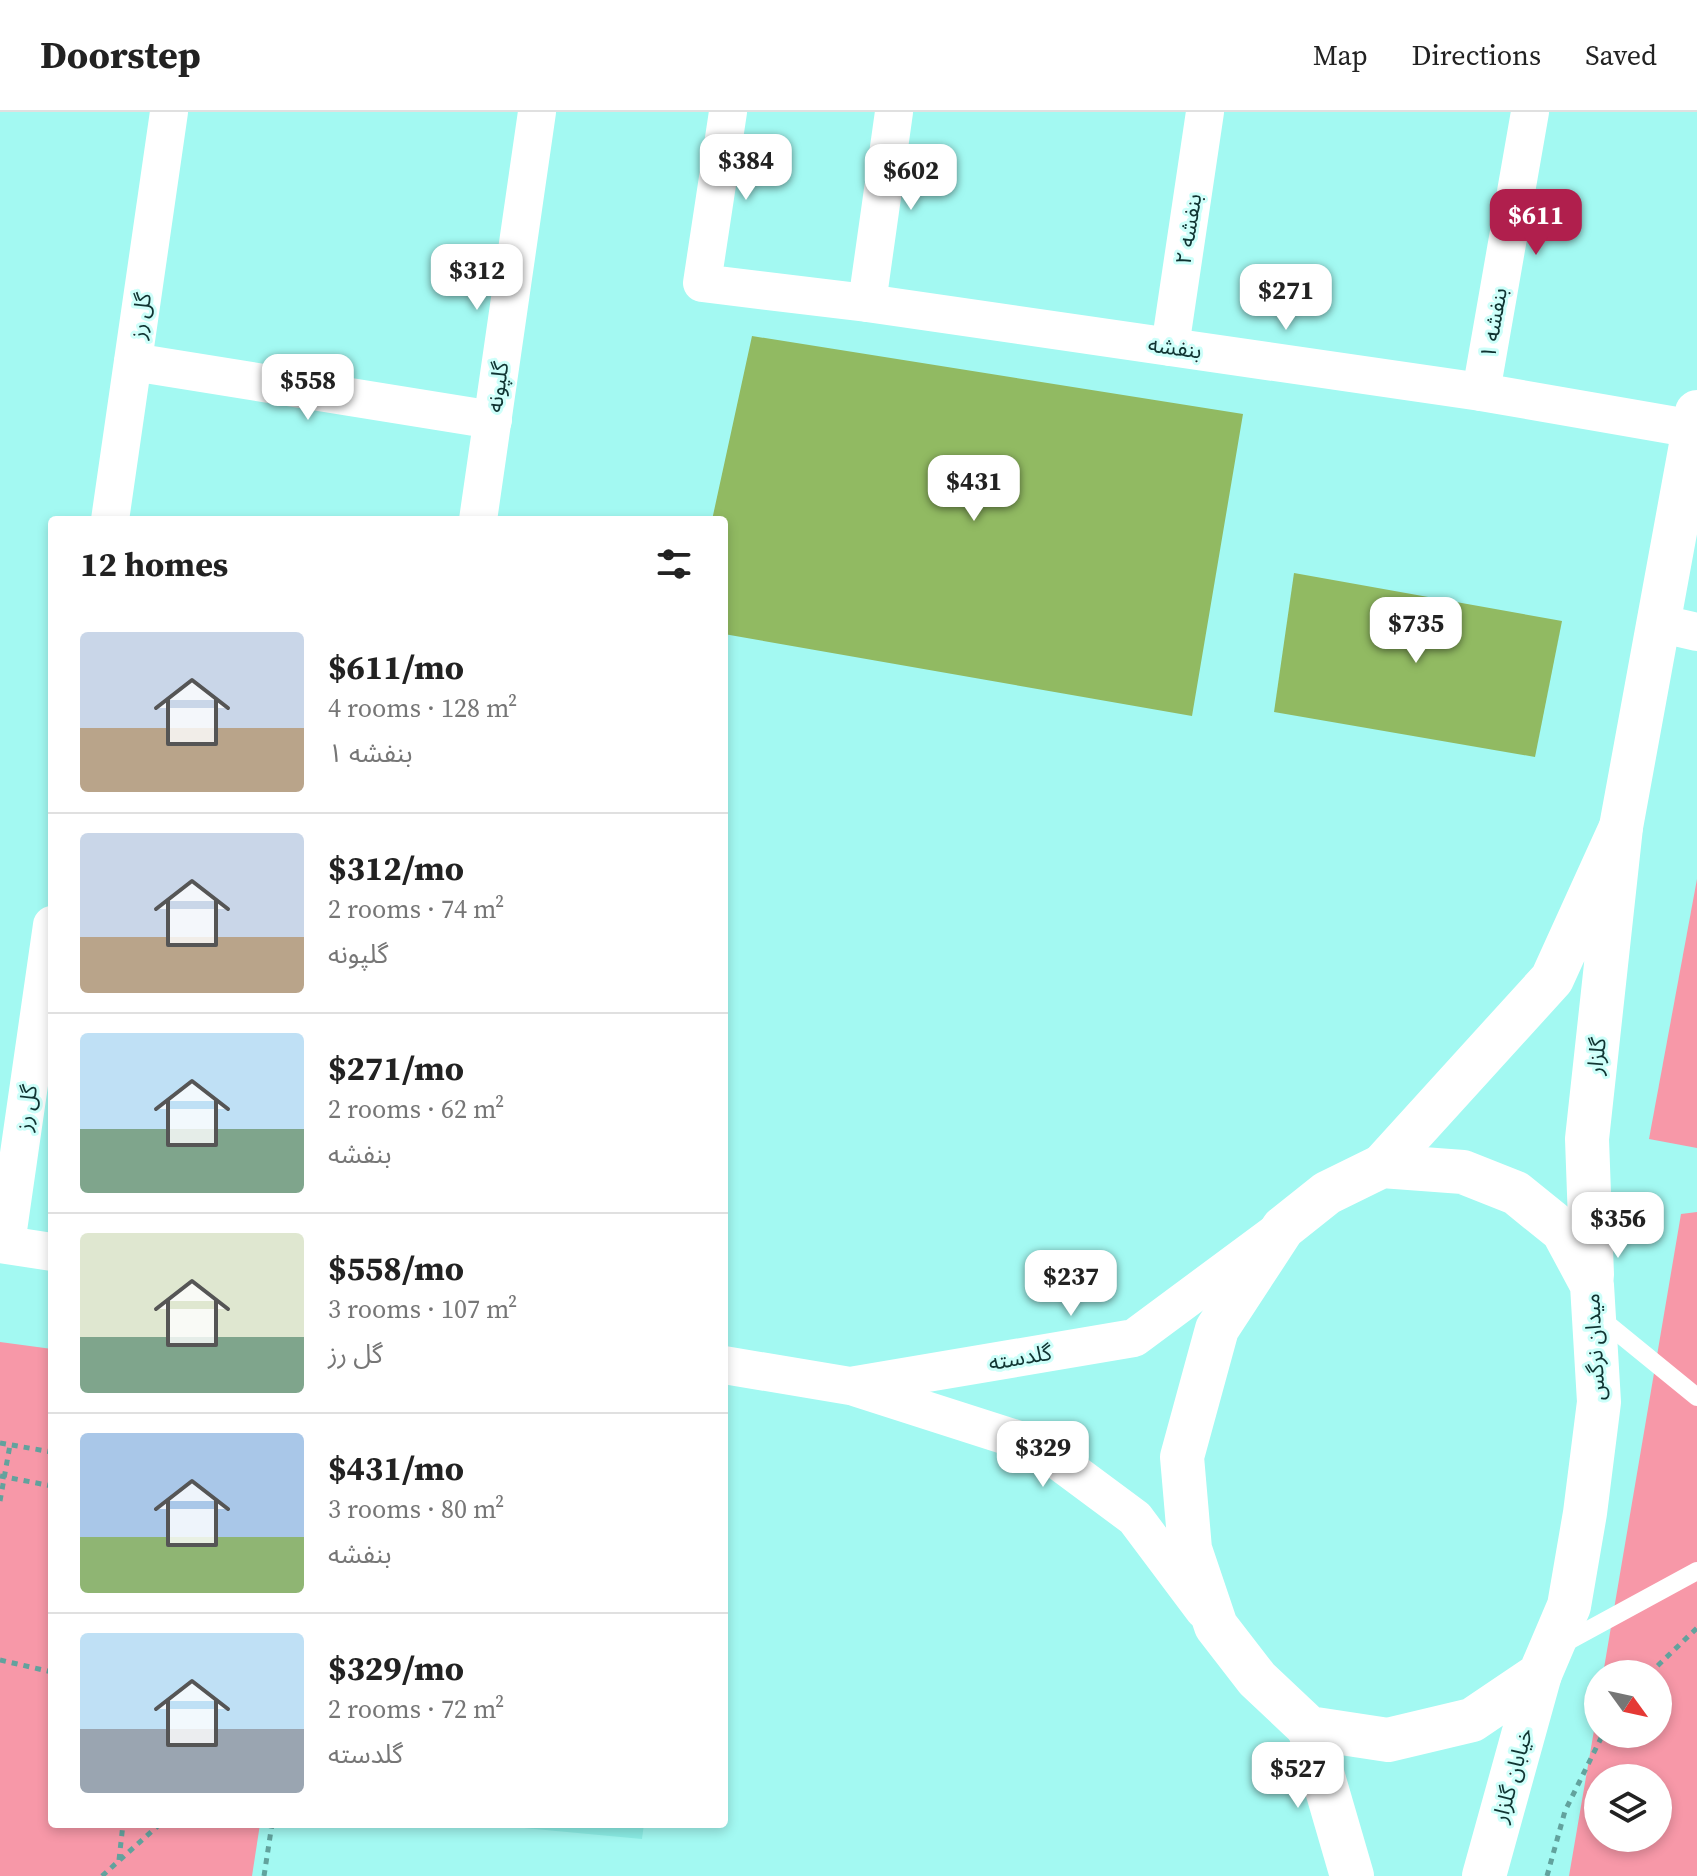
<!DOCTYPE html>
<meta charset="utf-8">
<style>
:root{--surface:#fff;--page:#f2f2f2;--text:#222;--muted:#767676;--line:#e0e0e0;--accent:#b01f4d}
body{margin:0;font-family:"Source Serif 4","Noto Sans Arabic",serif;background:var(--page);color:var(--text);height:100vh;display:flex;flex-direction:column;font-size:30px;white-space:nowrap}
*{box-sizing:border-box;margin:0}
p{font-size:26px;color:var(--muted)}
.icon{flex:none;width:44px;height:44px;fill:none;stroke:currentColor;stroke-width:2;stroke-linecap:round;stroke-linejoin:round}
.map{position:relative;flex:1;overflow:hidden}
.side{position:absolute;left:48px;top:404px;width:680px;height:1312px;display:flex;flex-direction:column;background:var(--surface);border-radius:8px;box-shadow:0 4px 12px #0003}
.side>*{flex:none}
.needle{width:52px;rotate:123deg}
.controls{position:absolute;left:1584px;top:1548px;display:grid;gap:16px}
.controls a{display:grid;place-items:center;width:88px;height:88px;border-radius:50%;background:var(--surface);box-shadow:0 4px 12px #0003;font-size:40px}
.price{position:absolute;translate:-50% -68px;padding:0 18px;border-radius:16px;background:#fff;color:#222;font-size:26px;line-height:52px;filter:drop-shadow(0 2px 4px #0008)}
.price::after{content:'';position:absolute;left:50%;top:48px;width:24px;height:18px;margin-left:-12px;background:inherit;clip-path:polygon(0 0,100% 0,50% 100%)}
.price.selected{background:var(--accent);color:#fff}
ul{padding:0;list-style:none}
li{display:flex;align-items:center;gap:24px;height:200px;padding:0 32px}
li+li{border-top:2px solid var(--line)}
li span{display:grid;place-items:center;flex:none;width:224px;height:160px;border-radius:8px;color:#555}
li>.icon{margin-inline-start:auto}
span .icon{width:96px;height:96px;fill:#fffc;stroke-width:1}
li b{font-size:34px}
h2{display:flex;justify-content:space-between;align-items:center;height:96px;padding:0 32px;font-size:34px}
header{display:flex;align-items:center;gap:48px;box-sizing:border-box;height:112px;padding:0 40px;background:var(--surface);border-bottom:2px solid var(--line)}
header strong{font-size:38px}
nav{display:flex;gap:44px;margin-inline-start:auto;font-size:28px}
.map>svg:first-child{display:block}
.built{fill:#8ceee6}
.green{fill:#f798a8;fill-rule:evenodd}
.building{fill:#91ba62}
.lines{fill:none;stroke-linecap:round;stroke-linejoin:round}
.path{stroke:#62a29d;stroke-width:5;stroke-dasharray:6 6;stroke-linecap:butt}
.service{stroke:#fff;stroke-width:18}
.minor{stroke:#fff;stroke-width:38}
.tertiary{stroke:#fff;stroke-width:44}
.labels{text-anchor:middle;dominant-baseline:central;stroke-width:6;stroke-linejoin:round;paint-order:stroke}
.street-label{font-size:22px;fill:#103432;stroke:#cefffa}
</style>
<header>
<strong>Doorstep</strong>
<nav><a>Map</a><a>Directions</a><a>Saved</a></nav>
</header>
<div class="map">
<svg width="1697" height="1764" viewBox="0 0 1697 1764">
<rect width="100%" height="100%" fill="#a3f9f2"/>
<!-- built -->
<polygon class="built" points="481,1712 644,1712 642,1727"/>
<!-- green -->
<g class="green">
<polygon points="1697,767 1697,1036 1649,1027"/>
<path d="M1697,1100V1764H1569L1598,1595V1622H1658V1562H1603L1681,1102ZM1598,1666H1658V1726H1598Z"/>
<polygon points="0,1230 52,1237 52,1712 260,1712 252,1764 0,1764"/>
</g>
<!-- building -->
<g class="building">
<polygon points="752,224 1243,302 1192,604 724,522 724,408 712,408"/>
<polygon points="1294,461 1562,509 1535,645 1274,600"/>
</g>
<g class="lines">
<!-- path -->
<g class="path">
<polyline points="0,1331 52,1340"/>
<polyline points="0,1364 52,1374"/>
<polyline points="0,1389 10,1333"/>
<polyline points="0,1548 52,1560"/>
<polyline points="1649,1562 1697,1516"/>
<polyline points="119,1748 123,1712"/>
<polyline points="102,1764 160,1712"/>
<polyline points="264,1764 272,1712"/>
<polyline points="1547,1764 1565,1699 1603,1622"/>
</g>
<!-- service -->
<g class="service">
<polyline points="1600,1206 1697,1285"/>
<polyline points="1559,1534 1697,1459"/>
</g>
<!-- minor -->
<g class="minor">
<polyline points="728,0 702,171 867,191 1481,280 1694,317"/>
<polyline points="867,191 894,0"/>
<polyline points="1170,235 1205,0"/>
<polyline points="133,250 493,308"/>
<polyline points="1481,280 1530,0"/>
<polyline points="110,408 169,0"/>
<polyline points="478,408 537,0"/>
<polyline points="1658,511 1697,520"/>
<polyline points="0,1132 52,1140"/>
<polyline points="6,1132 52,813"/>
<polyline points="724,1253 850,1274 1134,1226 1273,1123"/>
<polyline points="857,1276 1038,1334 1135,1406 1204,1498"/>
</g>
<!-- tertiary -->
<g class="tertiary">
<polyline points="1621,715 1697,300"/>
<polygon points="1382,1054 1463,1060 1516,1081 1563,1119 1592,1173 1599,1290 1585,1401 1569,1494 1540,1562 1472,1608 1388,1628 1309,1616 1257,1567 1216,1514 1190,1437 1182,1345 1217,1217 1283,1116 1327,1081"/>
<polyline points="1382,1054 1552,867 1621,715 1587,1027 1592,1163"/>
<polyline points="1309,1616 1352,1764"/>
<polyline points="1484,1764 1540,1562"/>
</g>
</g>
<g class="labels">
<!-- street labels -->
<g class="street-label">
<text transform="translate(1188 117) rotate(-81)">بنفشه ۲</text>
<text transform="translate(140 204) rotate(-82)">گل رز</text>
<text transform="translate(1493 211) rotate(-80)">بنفشه ۱</text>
<text transform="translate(1175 235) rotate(8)">بنفشه</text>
<text transform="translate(497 275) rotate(-82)">گلپونه</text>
<text transform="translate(1596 944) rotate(-84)">گلزار</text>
<text transform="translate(26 996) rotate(-82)">گل رز</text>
<text transform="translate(1594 1235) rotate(-93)">میدان نرگس</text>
<text transform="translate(1020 1245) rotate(-10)">گلدسته</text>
<text transform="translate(1512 1663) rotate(-74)">خیابان گلزار</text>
</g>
</g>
</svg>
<div class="controls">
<a><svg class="needle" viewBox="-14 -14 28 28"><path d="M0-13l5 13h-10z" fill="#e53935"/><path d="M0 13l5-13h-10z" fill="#767676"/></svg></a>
<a><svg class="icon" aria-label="layers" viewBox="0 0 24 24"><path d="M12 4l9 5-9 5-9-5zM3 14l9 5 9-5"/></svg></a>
</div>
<b class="price" style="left:746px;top:90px">$384</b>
<b class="price" style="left:911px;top:100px">$602</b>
<b class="price selected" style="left:1536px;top:145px">$611</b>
<b class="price" style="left:477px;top:200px">$312</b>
<b class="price" style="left:1286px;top:220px">$271</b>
<b class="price" style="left:308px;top:310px">$558</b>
<b class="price" style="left:974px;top:411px">$431</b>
<b class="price" style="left:1416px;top:553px">$735</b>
<b class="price" style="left:1618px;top:1148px">$356</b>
<b class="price" style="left:1071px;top:1206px">$237</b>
<b class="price" style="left:1043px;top:1377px">$329</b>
<b class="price" style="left:1298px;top:1698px">$527</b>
<section class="side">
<h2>12 homes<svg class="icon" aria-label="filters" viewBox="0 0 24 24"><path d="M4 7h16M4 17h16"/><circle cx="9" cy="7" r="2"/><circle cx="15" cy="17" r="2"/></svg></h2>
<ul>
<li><span style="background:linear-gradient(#c9d6e8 60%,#b9a48a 0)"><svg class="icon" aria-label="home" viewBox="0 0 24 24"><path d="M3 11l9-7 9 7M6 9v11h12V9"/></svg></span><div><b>$611/mo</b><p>4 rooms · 128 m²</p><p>بنفشه ۱</p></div></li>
<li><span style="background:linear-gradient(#c9d6e8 65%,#b9a48a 0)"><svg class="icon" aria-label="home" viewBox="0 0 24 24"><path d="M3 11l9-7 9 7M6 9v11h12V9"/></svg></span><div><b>$312/mo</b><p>2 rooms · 74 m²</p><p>گلپونه</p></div></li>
<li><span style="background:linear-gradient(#bfe0f5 60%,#7fa58c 0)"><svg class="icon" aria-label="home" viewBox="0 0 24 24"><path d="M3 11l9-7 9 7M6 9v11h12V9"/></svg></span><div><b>$271/mo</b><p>2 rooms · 62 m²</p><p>بنفشه</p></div></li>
<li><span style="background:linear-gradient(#dfe7d0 65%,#7fa58c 0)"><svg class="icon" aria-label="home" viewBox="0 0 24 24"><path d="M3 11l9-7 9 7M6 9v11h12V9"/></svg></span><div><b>$558/mo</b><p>3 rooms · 107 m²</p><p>گل رز</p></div></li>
<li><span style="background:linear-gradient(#a9c7e8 65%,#8fb573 0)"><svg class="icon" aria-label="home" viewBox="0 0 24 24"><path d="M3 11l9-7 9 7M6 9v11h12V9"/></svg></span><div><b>$431/mo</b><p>3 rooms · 80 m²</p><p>بنفشه</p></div></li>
<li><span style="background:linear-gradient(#bfe0f5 60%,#9aa5b1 0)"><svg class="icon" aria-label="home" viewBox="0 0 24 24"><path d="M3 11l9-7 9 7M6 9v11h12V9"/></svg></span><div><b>$329/mo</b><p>2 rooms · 72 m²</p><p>گلدسته</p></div></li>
</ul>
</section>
</div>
